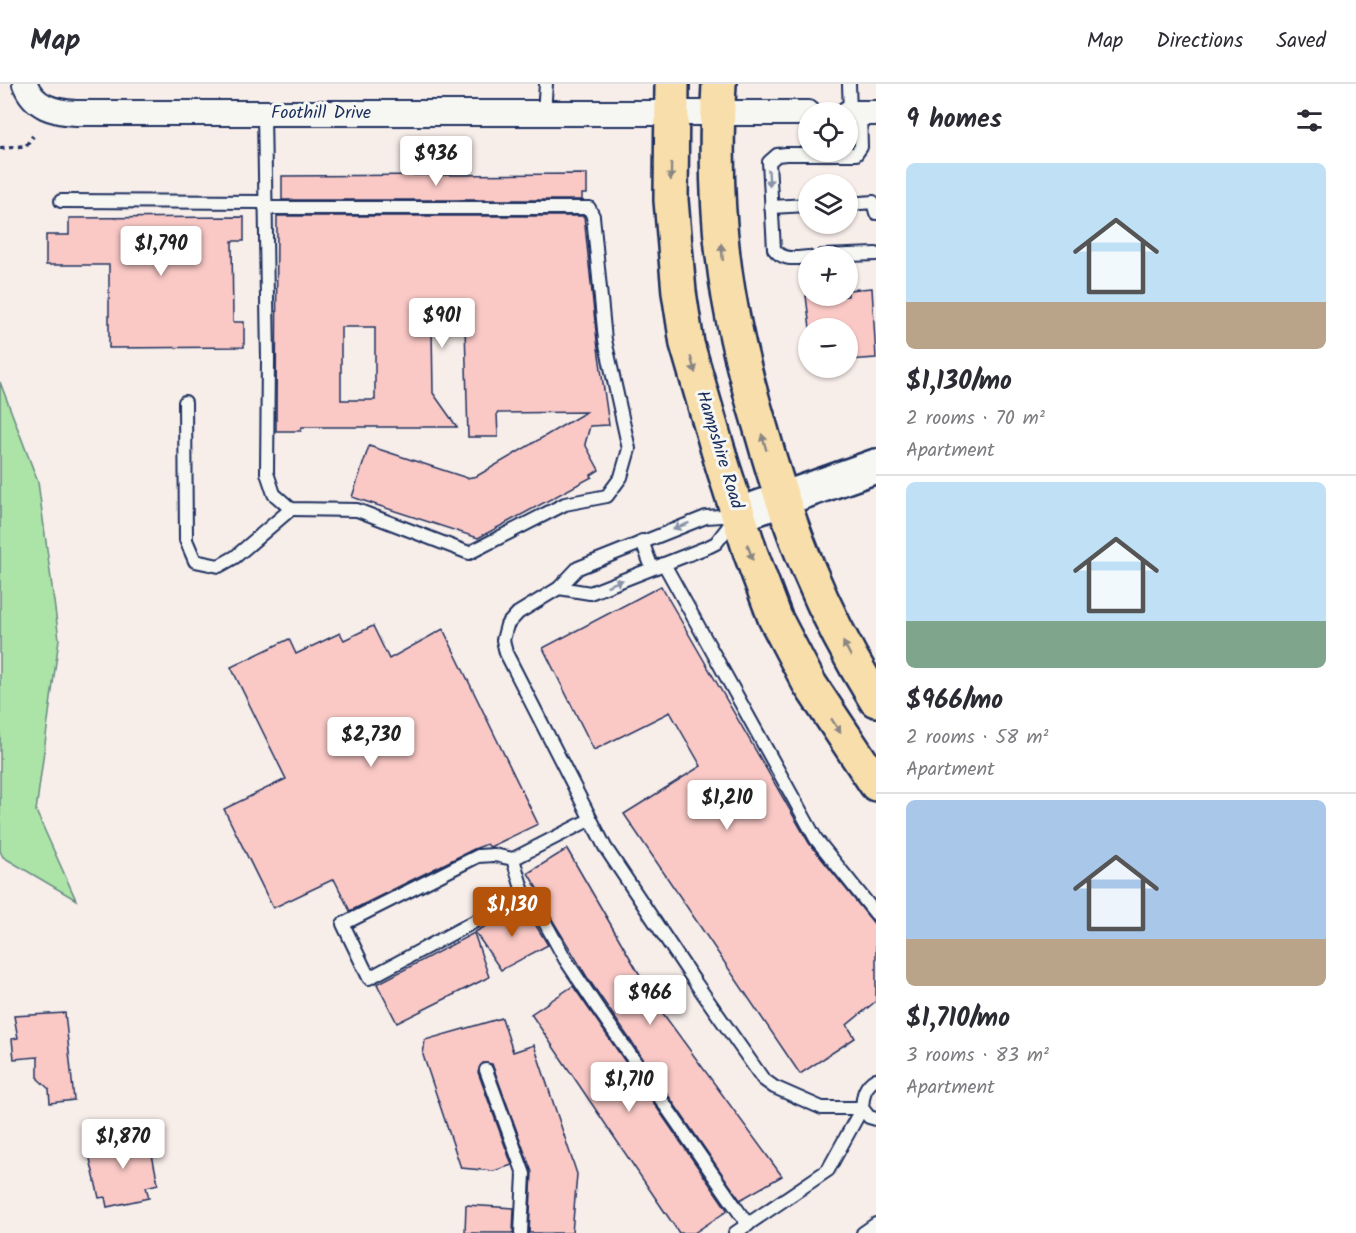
<!DOCTYPE html>
<meta charset="utf-8">
<style>
:root{--surface:#fff;--page:#f2f2f3;--text:#2b2b33;--muted:#7c7c81;--line:#e1e1e2;--accent:#b45309}
body{margin:0;font-family:Kalam,sans-serif;background:var(--page);color:var(--text);height:100vh;display:flex;flex-direction:column;font-size:22px;white-space:nowrap}
*{box-sizing:border-box;margin:0}
p{font-size:20px;color:var(--muted)}
.icon{flex:none;width:33px;height:33px;fill:none;stroke:currentColor;stroke-width:2;stroke-linecap:round;stroke-linejoin:round}
.map{position:relative;flex:1;overflow:hidden}
.details{display:flex;flex-direction:column;background:var(--surface);width:480px}
.details>*{flex:none}
.controls{position:absolute;left:798px;top:18px;display:grid;gap:12px}
.controls a{display:grid;place-items:center;width:60px;height:60px;border-radius:50%;background:var(--surface);box-shadow:0 2px 4px #0004;font-size:30px}
.price{position:absolute;translate:-50% -51px;padding:0 14px;border-radius:6px;background:#fff;color:#222;font-size:20px;line-height:39px;filter:drop-shadow(0 2px 3px #0008)}
.price::after{content:'';position:absolute;left:50%;top:36px;width:18px;height:14px;margin-left:-9px;background:inherit;clip-path:polygon(0 0,100% 0,50% 100%)}
.price.on{background:var(--accent);color:#fff}
ul{padding:0;list-style:none}
li{display:grid;align-content:center;gap:12px;height:318px;padding:0 30px}
li+li{border-top:2px solid var(--line)}
li span{display:grid;place-items:center;height:186px;border-radius:9px;color:#555}
li>.icon{margin-inline-start:auto}
span .icon{width:108px;height:108px;fill:#fffc;stroke-width:1}
li b{font-size:26px}
h2{display:flex;justify-content:space-between;align-items:center;height:72px;padding:0 30px;font-size:26px}
header{display:flex;align-items:center;gap:36px;box-sizing:border-box;height:84px;padding:0 30px;background:var(--surface);border-bottom:2px solid var(--line)}
header strong{font-size:28px}
nav{display:flex;gap:33px;margin-inline-start:auto;font-size:21px}
main{display:flex;flex:1;min-height:0}
.map>svg:first-child{display:block}
.green{fill:#ace3a6;stroke:#648982;stroke-width:1.5}
.building{fill:#fac9c6;stroke:#1b2f5e;stroke-width:1.5;fill-rule:evenodd}
.lines{fill:none;stroke-linecap:round;stroke-linejoin:round}
.lane-casing{stroke:#1b2f5e;stroke-width:16}
.street-casing{stroke:#1b2f5e;stroke-width:28}
.secondary-casing{stroke:#1b2f5e;stroke-width:38}
.primary-casing{stroke:#1b2f5e;stroke-width:38}
.path{stroke:#1b2f5e;stroke-width:4;stroke-dasharray:4.5 4.5;stroke-linecap:butt}
.lane{stroke:#f6f6f2;stroke-width:12}
.street{stroke:#f6f6f2;stroke-width:24}
.secondary{stroke:#f6f6f2;stroke-width:33}
.primary{stroke:#f8deab;stroke-width:33}
.oneway{fill:#8a8684}
.oneway2{fill:#8892a8}
.labels{text-anchor:middle;dominant-baseline:central;stroke-width:6;stroke-linejoin:round;paint-order:stroke}
.street-label{font-size:18px;fill:#1b2f5e;stroke:#f6f6f2}
</style>
<header>
<strong>Map</strong>
<nav><a>Map</a><a>Directions</a><a>Saved</a></nav>
</header>
<main>
<div class="map">
<svg width="876" height="1149" viewBox="0 0 876 1149">
<rect width="100%" height="100%" fill="#f7ede9"/>
<filter id="ink" filterUnits="userSpaceOnUse"><feTurbulence type="fractalNoise" baseFrequency=".0167" numOctaves="2"/><feDisplacementMap in="SourceGraphic" scale="12" xChannelSelector="R" yChannelSelector="G"/><feConvolveMatrix kernelMatrix="1 2 1 2 8 2 1 2 1" color-interpolation-filters="sRGB"/></filter>
<g filter="url(#ink)">
<!-- green -->
<polygon class="green" points="0,298 38,398 59,555 36,727 76,816 3,773 0,767"/>
<!-- building -->
<g class="building">
<polygon points="587,90 587,110 582,110 582,116 282,116 282,92"/>
<path d="M277,132H584L597,257L609,341L590,342L585,360L599,386L591,391L592,393L478,454L352,413L369,362L467,394L477,392L586,328L497,329L498,353H468L465,243L432,244L433,309L457,343H302L301,347H276ZM341,243H375V316H341Z"/>
<polygon points="244,133 244,157 232,157 233,238 244,238 244,263 109,264 109,181 46,181 46,151 69,151 69,134"/>
<polygon points="872,204 876,274 848,276 848,244 810,244 806,212 848,212 848,206"/>
<polygon points="661,502 809,759 876,842 876,917 847,941 855,954 800,990 624,730 701,682 670,628 594,666 543,564"/>
<polygon points="373,542 389,575 443,545 538,740 490,763 487,760 474,765 350,827 334,795 273,824 224,725 286,695 231,583 289,555 296,570 340,549 344,556"/>
<polygon points="567,765 659,924 782,1092 740,1116 587,893 539,814 542,813 528,789"/>
<polygon points="524,822 548,861 501,886 475,848"/>
<polygon points="474,849 489,893 397,939 377,900"/>
<polygon points="573,902 726,1124 727,1127 694,1149 679,1149 531,930"/>
<polygon points="65,929 74,1016 50,1019 49,1005 38,995 38,973 14,975 12,955 18,954 14,932"/>
<polygon points="502,934 513,968 534,961 577,1090 572,1149 529,1149 532,1088 492,980 483,979 478,988 512,1081 494,1087 461,1084 423,971 425,956"/>
<polygon points="118,1045 122,1062 149,1056 158,1100 146,1103 149,1114 107,1123 105,1113 99,1114 88,1066 103,1063 100,1049"/>
<polygon points="466,1121 514,1124 513,1149 465,1149"/>
</g>
<g class="lines">
<!-- lane casing -->
<g class="lane-casing">
<g id="lane">
<polyline points="849,0 850,29"/>
<polyline points="264,29 268,275 267,389 274,410 291,425 357,426 469,469 565,420 607,412 621,393 629,365 605,256 593,132 589,124 265,124"/>
<polyline points="544,29 546,0"/>
<polyline points="61,117 265,118"/>
<polyline points="848,120 873,118 876,129"/>
<polyline points="771,123 808,121"/>
<polyline points="822,172 876,170"/>
<path d="M808,173C795,174 783,177 774,165L769,78L777,71L786,70H856L861,63L860,29"/>
<polyline points="185,318 186,456 195,477 219,482 235,473 291,425"/>
<polyline points="642,457 652,484"/>
<polyline points="664,480 816,755 876,830"/>
<polyline points="559,504 590,509 710,462 716,459 736,433"/>
<polyline points="513,775 524,811 369,894 343,840 478,772 494,771 513,775 589,736"/>
<polyline points="524,811 536,822 565,875 597,923 748,1141"/>
<polyline points="486,986 524,1090 521,1149"/>
<path d="M876,995C864,1002 863,1011 862,1024L869,1033L876,1035"/>
<polyline points="735,1149 828,1086 862,1024 822,1024 774,1003 763,995 695,898 605,763 506,569 503,556 507,541 518,529 559,504 578,484 706,433 736,431"/>
<polyline points="863,1149 876,1140"/>
</g>
</g>
<!-- street casing -->
<g class="street-casing">
<g id="street">
<path d="M25,0C34,23 54,28 76,29H808"/>
<polyline points="848,29 876,29"/>
</g>
</g>
<!-- secondary casing -->
<g class="secondary-casing">
<polyline id="secondary" points="738,431 876,382"/>
</g>
<!-- primary casing -->
<g class="primary-casing">
<g id="primary">
<polyline points="672,0 671,116 679,208 687,260 722,380 751,470 775,534 809,599 876,700"/>
<path d="M719,0C716,57 716,115 723,172C730,231 744,289 761,345C789,445 821,528 876,616"/>
</g>
</g>
<!-- path -->
<polyline class="path" points="0,64 26,62 33,52"/>
<!-- lane -->
<use href="#lane" class="lane"/>
<!-- street -->
<use href="#street" class="street"/>
<!-- secondary -->
<use href="#secondary" class="secondary"/>
<!-- primary -->
<use href="#primary" class="primary"/>
</g>
<!-- one-way arrows -->
<defs><path id="oneway-solid" d="M-6-.8H1V-3.2L6.5 0L1 3.2V.8H-6Z" transform="scale(1.5)"/></defs>
<g class="oneway">
<use href="#oneway-solid" transform="translate(671 88) rotate(91)"/>
<use href="#oneway-solid" transform="translate(722 168) rotate(-96)"/>
<use href="#oneway-solid" transform="translate(693 281) rotate(74)"/>
<use href="#oneway-solid" transform="translate(764 358) rotate(-106)"/>
<use href="#oneway-solid" transform="translate(750 468) rotate(71)"/>
<use href="#oneway-solid" transform="translate(847 565) rotate(-118)"/>
<use href="#oneway-solid" transform="translate(836 642) rotate(57)"/>
</g>
<g class="oneway2">
<use href="#oneway-solid" transform="translate(769 94) rotate(86)"/>
<use href="#oneway-solid" transform="translate(681 442) rotate(160)"/>
<use href="#oneway-solid" transform="translate(615 499) rotate(-21)"/>
</g>
</g>
<g class="labels">
<!-- street labels -->
<g class="street-label">
<text x="321" y="29">Foothill Drive</text>
<text transform="translate(719 366) rotate(73)">Hampshire Road</text>
</g>
</g>
</svg>
<div class="controls">
<a><svg class="icon" aria-label="locate" viewBox="0 0 24 24"><circle cx="12" cy="12" r="6"/><path d="M12 2v4M12 18v4M2 12h4M18 12h4"/></svg></a>
<a><svg class="icon" aria-label="layers" viewBox="0 0 24 24"><path d="M12 4l9 5-9 5-9-5zM3 14l9 5 9-5"/></svg></a>
<a>+</a>
<a>−</a>
</div>
<b class="price" style="left:436px;top:103px">$936</b>
<b class="price" style="left:161px;top:193px">$1,790</b>
<b class="price" style="left:442px;top:265px">$901</b>
<b class="price" style="left:371px;top:684px">$2,730</b>
<b class="price" style="left:727px;top:747px">$1,210</b>
<b class="price on" style="left:512px;top:854px">$1,130</b>
<b class="price" style="left:650px;top:942px">$966</b>
<b class="price" style="left:629px;top:1029px">$1,710</b>
<b class="price" style="left:123px;top:1086px">$1,870</b>
</div>
<section class="details">
<h2>9 homes<svg class="icon" aria-label="filters" viewBox="0 0 24 24"><path d="M4 7h16M4 17h16"/><circle cx="9" cy="7" r="2"/><circle cx="15" cy="17" r="2"/></svg></h2>
<ul>
<li><span style="background:linear-gradient(#bfe0f5 75%,#b9a48a 0)"><svg class="icon" aria-label="home" viewBox="0 0 24 24"><path d="M3 11l9-7 9 7M6 9v11h12V9"/></svg></span><div><b>$1,130/mo</b><p>2 rooms · 70 m²</p><p>Apartment</p></div></li>
<li><span style="background:linear-gradient(#bfe0f5 75%,#7fa58c 0)"><svg class="icon" aria-label="home" viewBox="0 0 24 24"><path d="M3 11l9-7 9 7M6 9v11h12V9"/></svg></span><div><b>$966/mo</b><p>2 rooms · 58 m²</p><p>Apartment</p></div></li>
<li><span style="background:linear-gradient(#a9c7e8 75%,#b9a48a 0)"><svg class="icon" aria-label="home" viewBox="0 0 24 24"><path d="M3 11l9-7 9 7M6 9v11h12V9"/></svg></span><div><b>$1,710/mo</b><p>3 rooms · 83 m²</p><p>Apartment</p></div></li>
</ul>
</section>
</main>
